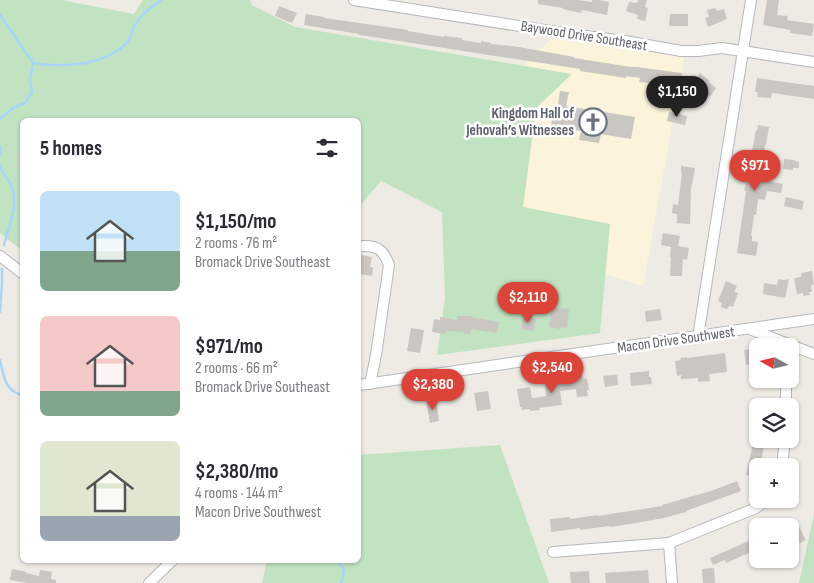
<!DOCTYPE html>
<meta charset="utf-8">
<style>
:root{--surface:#fff;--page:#f2f2f3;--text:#2b2b33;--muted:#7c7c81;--accent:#dd4439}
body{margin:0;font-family:"Sofia Sans Condensed",sans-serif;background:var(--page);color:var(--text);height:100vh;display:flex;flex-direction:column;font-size:19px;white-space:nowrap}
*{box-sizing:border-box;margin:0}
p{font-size:16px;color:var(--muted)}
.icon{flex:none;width:28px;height:28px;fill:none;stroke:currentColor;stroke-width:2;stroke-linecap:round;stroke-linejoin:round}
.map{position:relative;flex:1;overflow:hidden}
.panel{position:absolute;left:20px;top:118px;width:341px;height:445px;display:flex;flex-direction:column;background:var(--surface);border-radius:8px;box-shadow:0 1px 4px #0004}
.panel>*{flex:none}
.needle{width:32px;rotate:278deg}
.tools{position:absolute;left:749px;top:338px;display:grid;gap:10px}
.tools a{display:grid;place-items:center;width:50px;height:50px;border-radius:8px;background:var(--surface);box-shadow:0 1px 4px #0004;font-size:25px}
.price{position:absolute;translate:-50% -42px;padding:0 11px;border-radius:18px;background:var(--accent);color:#fff;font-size:16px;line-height:32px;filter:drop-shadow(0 1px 2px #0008)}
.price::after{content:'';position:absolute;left:50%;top:30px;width:15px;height:11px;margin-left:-8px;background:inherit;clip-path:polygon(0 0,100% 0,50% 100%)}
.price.on{background:#222;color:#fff}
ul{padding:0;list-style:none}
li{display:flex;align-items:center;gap:15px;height:125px;padding:0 20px}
li span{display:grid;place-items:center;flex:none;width:140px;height:100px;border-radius:8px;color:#555}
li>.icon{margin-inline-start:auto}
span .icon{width:60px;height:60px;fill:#fffc;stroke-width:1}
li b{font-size:21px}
h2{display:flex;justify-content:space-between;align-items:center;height:60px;padding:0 20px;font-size:21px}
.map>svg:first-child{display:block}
.commercial{fill:#fbf3da}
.green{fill:#c1e3c1}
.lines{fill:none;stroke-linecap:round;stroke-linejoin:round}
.stream{stroke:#a7d6f9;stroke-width:2.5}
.building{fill:#cac7c2}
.minor-casing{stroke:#b5b8bc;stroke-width:12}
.minor{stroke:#fff;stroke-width:10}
.labels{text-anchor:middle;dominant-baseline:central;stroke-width:5;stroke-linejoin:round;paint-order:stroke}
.street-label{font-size:15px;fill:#5b5f63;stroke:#fff}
.worship-label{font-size:15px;font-weight:bold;fill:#5b616d;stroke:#fff;text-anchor:end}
</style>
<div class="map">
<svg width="814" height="583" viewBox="0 0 814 583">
<rect width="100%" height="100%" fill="#edebe3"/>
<!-- commercial -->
<polygon class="commercial" points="551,39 686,48 643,286 499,241 506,82"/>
<!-- green -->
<g class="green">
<polygon points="0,0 61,0 134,14 143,0 250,0 252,5 295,27 572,74 536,108 523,207 610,224 600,333 437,355 445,298 442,212 381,181 359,207 359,120 22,120 22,251 0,233"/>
<polygon points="500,445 549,583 262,583 267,560 359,560 359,455"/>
<polygon points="814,514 814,583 799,583"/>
</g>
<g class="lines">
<!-- stream -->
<g class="stream">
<polyline points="0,15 33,63"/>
<path d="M33,63C62,68 107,66 128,41C131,37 132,32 134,27C141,14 150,8 161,0"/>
<polyline points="0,119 13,108 25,103 32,92 30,80 33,63"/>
<polyline points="0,146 1,148 0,154"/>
<path d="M0,165C2,173 6,176 10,183C20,202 9,226 4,245"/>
<polyline points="0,312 2,283 2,269"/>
<path d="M0,360C4,376 4,390 22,395"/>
<polyline points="336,560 344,569 342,581 341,583"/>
</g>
</g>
<!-- building -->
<g class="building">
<polygon points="538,0 578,0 592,2 592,0 599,0 609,2 607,15 582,10 581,13 571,11 563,9 563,8 538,4"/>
<polygon points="638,0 647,0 645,7 648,8 645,21 637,19 638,15 626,11 629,2 637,3"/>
<polygon points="767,0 779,0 777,15 788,16 787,20 814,24 812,36 790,33 790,30 763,25"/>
<polygon points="279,6 297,13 292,23 275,16"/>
<polygon points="715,8 717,11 724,9 727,19 708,27 705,18 709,17 707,10"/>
<polygon points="306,14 324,17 324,18 408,30 408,31 444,37 444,36 462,38 462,40 481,43 481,41 491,43 491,44 519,47 574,57 574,58 631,67 637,67 682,73 681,84 650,80 649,83 639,82 640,78 626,76 626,78 580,71 580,69 380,38 359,35 359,34 304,25"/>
<polygon points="670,14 688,14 688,26 669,26"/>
<polygon points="700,73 710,81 709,82 716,88 710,97 703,92 701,94 694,89 698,83 695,81"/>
<polygon points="757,78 814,86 814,99 772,93 771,98 757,97 758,92 755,92"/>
<polygon points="560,91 569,92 566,106 635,117 631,139 601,134 599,143 579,140 581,131 551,126 554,104 558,105"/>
<polygon points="669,112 687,116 685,125 667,121"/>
<polygon points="758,125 769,127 766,145 765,145 762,180 783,184 781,193 767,191 765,200 758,199 756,215 754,215 751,236 752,236 752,241 758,242 756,256 737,253 746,191 744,191 746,183 748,184 751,170 748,168 750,151 752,151 756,130 757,131"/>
<polygon points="784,159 795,160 794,161 799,162 799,168 793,168 793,170 783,169"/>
<polygon points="681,166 695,168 691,189 690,224 677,223 677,214 672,213 673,204 678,205 682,173 681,173"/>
<polygon points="786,197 804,201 802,210 784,206"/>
<polygon points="663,233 680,236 678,246 689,248 687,260 683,259 682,276 670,276 671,257 670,257 671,247 661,245"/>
<polygon points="361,255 372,257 370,267 373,267 372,276 359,274"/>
<polygon points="812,271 814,285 811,285 812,292 809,292 810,295 803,296 803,293 797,294 794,278 801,277 801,273"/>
<polygon points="778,279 784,280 789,279 785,298 763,294 764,283 777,285"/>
<polygon points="726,281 737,286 734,292 738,293 733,307 729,306 727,309 721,307 722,303 718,301"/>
<polygon points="552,307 569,309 567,328 561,327 561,329 549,327"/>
<polygon points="660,309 662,320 646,322 645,311"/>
<polygon points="457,316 471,316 471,317 499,322 497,333 471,329 471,334 464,334 464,332 447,331 446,334 432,332 434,319 440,320 440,317 457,320"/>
<polygon points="523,317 536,319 534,331 521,329"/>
<polygon points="411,328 424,330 420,353 407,351"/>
<polygon points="758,341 758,363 746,365 744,350 750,349 749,342"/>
<polygon points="725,353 727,372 709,374 710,381 698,382 698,378 683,379 681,379 681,375 677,376 675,361 681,360 680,358 687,357 687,358"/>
<polygon points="649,371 649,377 651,377 652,384 631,386 630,373"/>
<polygon points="582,375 583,379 587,378 589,390 587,390 588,396 577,397 576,389 560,391 562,405 539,408 540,410 530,411 530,409 522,410 522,407 520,407 517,389 530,387 532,398 546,396 545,381 558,379 559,382 562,383 575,380 575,376"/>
<polygon points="612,375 617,375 618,385 605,387 603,376"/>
<polygon points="488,391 491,409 477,411 474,393"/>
<polygon points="436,399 439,421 430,423 426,400"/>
<polygon points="753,439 765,439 763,451 760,466 758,466 758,478 746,475 752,448"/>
<polygon points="737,481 741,491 686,511 686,512 664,518 636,523 610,527 609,526 580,530 580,528 551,532 550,519 570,517 570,519 598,515 598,516 662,506 662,505 711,491"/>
<polygon points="797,523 806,540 794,546 790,538 790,526"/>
<polygon points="758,537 758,549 726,563 725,560 713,565 710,558"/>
<polygon points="714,568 715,583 703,583 702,569"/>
<polygon points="12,569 26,572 26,573 39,576 40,570 52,572 51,579 56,580 56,583 27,583 10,580"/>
<polygon points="648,570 649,583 606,583 605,573"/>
<polygon points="589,571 590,583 571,583 570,572"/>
</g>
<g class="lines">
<!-- minor casing -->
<g class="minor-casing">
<g id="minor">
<polyline points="354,0 570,34 625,41 681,51 698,51 722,48 814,62"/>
<path d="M362,246C378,245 384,251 389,265L376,355L370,384"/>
<polyline points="0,256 22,273"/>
<polyline points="752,330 814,354"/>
<polyline points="698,337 751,0"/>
<polyline points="786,379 786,406"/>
<polyline points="359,385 814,319"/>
<polyline points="782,466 785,439"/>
<polyline points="669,543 672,583"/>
<polyline points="553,552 669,543 756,508 768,499"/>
<polyline points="149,583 173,560"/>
</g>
</g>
<!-- minor -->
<use href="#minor" class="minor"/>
</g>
<!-- icons -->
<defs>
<g id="church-ring" transform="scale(1.4375)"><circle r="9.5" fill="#fff" stroke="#6b7280" stroke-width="1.5"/><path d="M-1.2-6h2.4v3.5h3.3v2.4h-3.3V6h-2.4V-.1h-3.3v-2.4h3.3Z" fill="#6b7280"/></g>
</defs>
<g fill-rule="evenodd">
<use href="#church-ring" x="593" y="122"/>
</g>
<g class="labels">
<!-- street labels -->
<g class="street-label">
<text transform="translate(584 36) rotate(9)">Baywood Drive Southeast</text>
<text transform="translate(676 340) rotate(-8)">Macon Drive Southwest</text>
</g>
<!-- worship labels -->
<g class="worship-label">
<text x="574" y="113">Kingdom Hall of<tspan x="574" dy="17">Jehovah’s Witnesses</tspan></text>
</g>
</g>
</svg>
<div class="tools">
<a><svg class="needle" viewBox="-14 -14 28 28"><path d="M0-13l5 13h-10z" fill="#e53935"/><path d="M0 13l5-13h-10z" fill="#7c7c81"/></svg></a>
<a><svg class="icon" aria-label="layers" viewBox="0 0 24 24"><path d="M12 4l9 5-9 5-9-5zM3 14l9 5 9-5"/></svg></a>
<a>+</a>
<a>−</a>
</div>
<b class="price on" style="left:677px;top:118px">$1,150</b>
<b class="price" style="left:755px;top:192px">$971</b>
<b class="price" style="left:528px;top:324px">$2,110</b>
<b class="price" style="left:552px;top:394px">$2,540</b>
<b class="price" style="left:433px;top:411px">$2,380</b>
<section class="panel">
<h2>5 homes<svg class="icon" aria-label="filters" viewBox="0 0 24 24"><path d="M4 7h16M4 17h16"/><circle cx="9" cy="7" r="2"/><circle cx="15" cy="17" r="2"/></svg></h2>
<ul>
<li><span style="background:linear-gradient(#bfe0f5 60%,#7fa58c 0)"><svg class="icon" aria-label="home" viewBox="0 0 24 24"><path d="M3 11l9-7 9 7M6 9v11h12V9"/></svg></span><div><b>$1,150/mo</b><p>2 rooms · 76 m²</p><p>Bromack Drive Southeast</p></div></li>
<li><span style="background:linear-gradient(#f6c9c9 75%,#7fa58c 0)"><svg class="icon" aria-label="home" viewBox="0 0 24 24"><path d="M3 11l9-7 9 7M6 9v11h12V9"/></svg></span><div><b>$971/mo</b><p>2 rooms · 66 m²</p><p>Bromack Drive Southeast</p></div></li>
<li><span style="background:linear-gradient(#dfe7d0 75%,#9aa5b1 0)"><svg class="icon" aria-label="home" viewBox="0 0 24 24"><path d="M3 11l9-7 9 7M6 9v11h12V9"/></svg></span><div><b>$2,380/mo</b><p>4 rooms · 144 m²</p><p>Macon Drive Southwest</p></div></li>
</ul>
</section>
</div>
